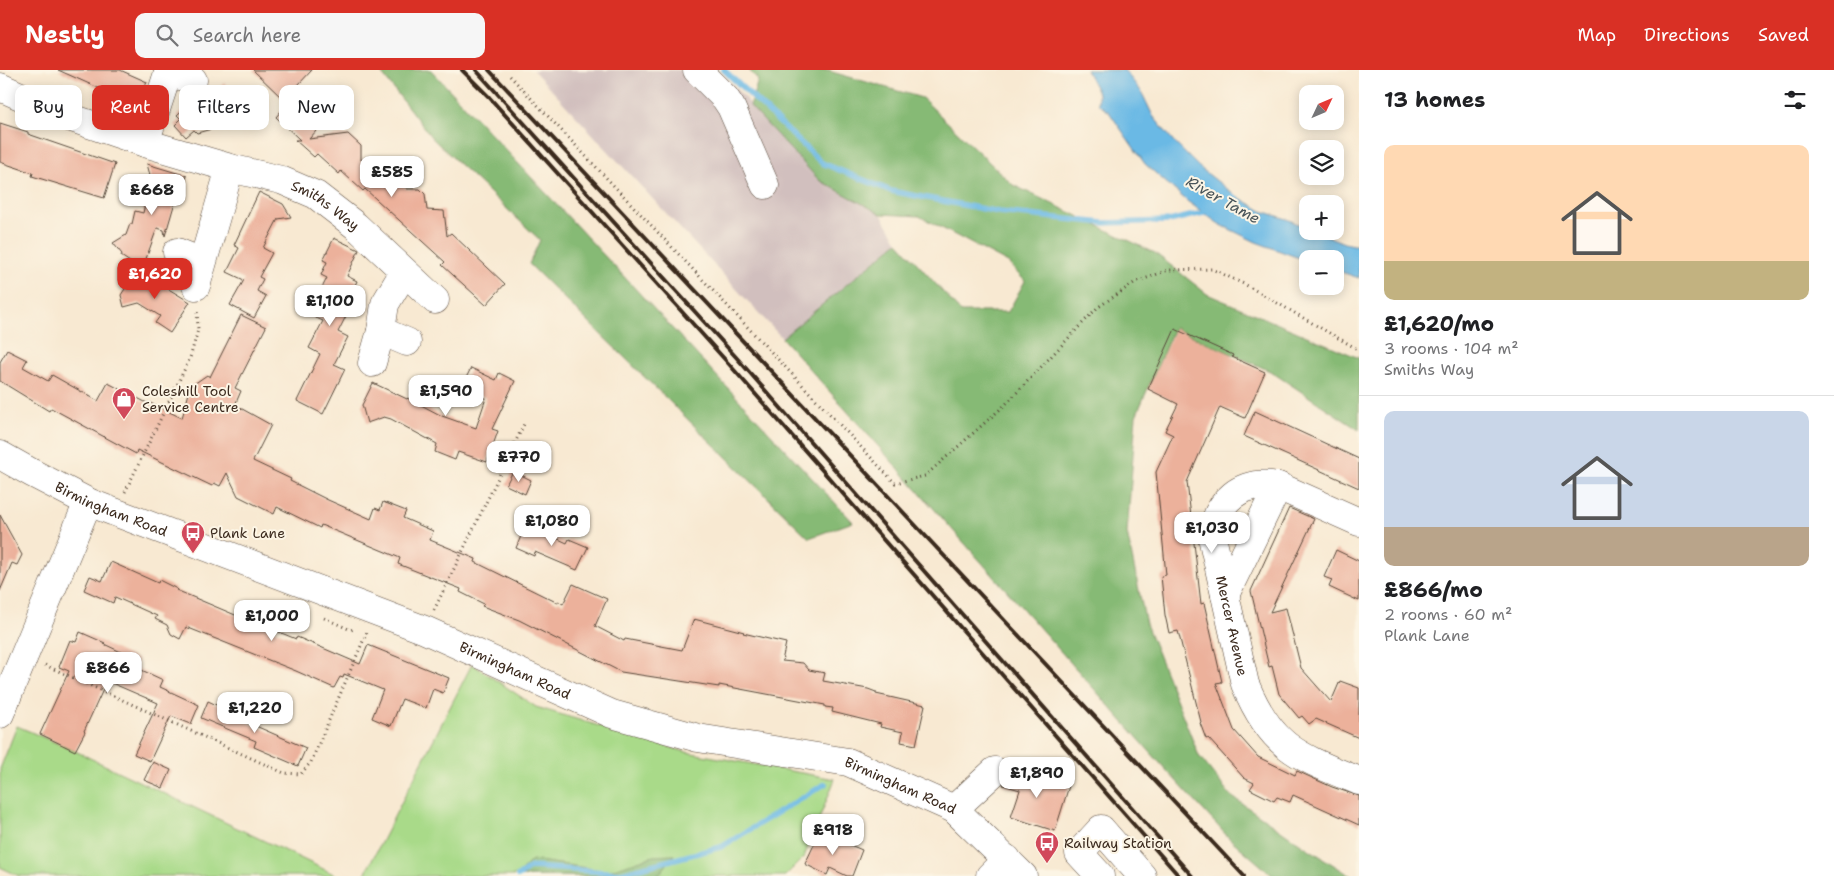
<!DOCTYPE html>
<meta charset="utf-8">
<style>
:root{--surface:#fff;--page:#f6f6f6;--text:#202124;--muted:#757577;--line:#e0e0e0;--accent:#d93025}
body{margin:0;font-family:"Shantell Sans",sans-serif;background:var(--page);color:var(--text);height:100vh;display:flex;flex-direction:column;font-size:19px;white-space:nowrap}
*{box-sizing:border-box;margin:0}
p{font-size:16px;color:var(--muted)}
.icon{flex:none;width:28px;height:28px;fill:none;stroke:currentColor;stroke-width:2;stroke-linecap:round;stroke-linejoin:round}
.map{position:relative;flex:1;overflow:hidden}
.drawer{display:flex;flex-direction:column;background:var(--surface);width:475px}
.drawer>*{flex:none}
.top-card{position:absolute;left:15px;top:15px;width:475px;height:45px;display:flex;gap:10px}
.needle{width:32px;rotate:46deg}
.tools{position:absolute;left:1299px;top:15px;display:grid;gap:10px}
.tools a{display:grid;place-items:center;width:45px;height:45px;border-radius:10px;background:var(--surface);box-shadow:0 2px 12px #0003;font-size:25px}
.price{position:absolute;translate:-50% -42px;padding:0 11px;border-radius:10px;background:#fff;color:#222;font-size:16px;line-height:32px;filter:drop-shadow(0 1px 2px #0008)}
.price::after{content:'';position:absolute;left:50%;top:30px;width:15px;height:11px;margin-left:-8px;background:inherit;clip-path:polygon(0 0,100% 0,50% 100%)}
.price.selected{background:var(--accent);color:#fff}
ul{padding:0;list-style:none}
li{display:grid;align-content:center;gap:10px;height:265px;padding:0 25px}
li+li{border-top:1px solid var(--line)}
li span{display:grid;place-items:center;height:155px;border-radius:10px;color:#555}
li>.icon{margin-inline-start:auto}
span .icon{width:90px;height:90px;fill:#fffc;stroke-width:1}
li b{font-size:21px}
h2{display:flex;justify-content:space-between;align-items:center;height:60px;padding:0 25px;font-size:21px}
.chip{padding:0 18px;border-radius:10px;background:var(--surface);box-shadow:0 2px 12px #0003;font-size:18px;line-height:45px}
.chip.selected{background:var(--accent);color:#fff}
header{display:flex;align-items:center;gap:30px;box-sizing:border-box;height:70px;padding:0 25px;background:var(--accent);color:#fff}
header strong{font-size:24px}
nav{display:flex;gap:28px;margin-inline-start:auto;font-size:18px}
.search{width:350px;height:45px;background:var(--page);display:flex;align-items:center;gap:12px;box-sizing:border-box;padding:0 18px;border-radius:10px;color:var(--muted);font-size:19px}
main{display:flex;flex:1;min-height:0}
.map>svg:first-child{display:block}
.industrial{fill:#d1bfbe}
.green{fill:#a9da89;stroke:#728254}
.forest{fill:#86ba75;stroke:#60724a}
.water{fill:#6bb9e5;stroke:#537282}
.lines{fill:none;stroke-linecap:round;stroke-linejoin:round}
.stream{stroke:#6bb9e5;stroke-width:5.5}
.building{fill:#ecb19b}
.minor-casing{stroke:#574739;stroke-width:29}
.major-casing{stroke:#574739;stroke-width:29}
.path{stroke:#574739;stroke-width:3;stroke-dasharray:1 4;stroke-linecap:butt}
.minor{stroke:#fff;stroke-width:28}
.major{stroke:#fff;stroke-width:28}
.rail{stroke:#3b2a1e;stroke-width:4}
.labels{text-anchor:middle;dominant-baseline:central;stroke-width:4;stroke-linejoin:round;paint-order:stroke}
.street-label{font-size:14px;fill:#3b2a1e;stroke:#fcf5e5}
.poi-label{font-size:14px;fill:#3b2a1e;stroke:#fcf5e5;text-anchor:start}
.water-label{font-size:15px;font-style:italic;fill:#49555a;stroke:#fcf5e5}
</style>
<header>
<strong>Nestly</strong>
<div class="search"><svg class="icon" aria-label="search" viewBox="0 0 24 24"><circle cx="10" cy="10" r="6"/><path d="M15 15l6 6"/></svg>Search here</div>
<nav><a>Map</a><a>Directions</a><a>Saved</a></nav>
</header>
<main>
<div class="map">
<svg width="1359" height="806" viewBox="0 0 1359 806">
<rect width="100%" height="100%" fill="#fcf5e5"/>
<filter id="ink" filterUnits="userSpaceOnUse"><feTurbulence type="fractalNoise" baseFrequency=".02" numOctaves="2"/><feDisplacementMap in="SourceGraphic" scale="10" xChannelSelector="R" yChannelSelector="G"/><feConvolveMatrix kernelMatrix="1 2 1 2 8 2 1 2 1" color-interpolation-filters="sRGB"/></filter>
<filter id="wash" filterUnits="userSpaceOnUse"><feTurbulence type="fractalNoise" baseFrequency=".0096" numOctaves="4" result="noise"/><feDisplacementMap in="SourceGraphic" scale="20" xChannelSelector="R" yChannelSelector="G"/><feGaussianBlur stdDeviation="1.12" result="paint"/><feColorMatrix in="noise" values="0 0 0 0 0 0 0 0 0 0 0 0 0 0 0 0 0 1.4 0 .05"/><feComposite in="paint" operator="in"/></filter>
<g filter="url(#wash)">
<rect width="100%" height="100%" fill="#f8e9d2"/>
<!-- industrial -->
<polygon class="industrial" points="533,0 717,0 744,27 819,110 881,144 898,172 782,268"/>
<!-- green -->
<g class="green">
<polygon points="472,594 536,637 686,682 835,709 804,787 785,806 364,806"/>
<polygon points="17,656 75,681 338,806 19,806 0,797 0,699"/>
</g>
<!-- forest -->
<g class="forest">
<polygon points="379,0 431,0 853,452 809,468 529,194 540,170 432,68"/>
<polygon points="749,0 830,0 832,2 922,28 1013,115 1155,183 1207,224 1359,288 1359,360 1270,301 1174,258 1136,346 1127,463 1146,554 1199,686 1231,726 1304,776 1351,806 1273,806 1229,768 1167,701 782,268 898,172 961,242 1008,242 1025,211 1008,193 919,146 881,144 819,110 750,36 758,10"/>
<polygon points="674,785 658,806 516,806 532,790 608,801 653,786"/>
</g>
<!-- water -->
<polygon class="water" points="1086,0 1124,0 1141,21 1153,46 1175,73 1199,97 1235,125 1262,141 1287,149 1307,158 1308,161 1315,161 1344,173 1359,176 1359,208 1335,200 1335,189 1308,189 1307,191 1256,172 1219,154 1187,131 1145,94 1109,42 1098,34 1098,23"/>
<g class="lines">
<!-- stream -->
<g class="stream">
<polyline points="724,0 822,93 891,121 999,142 1104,153 1169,151 1203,143"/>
<polyline points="518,806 531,797 621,803 721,777 825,714"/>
</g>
</g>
<g id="blocks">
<!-- building -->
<g class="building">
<polygon points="58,0 120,0 147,12 136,38 111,26 112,24"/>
<polygon points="253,0 312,0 284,30"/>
<polygon points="224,13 243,33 226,50 223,46 215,58 197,63 194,60 186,67 175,55 181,49 177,45 196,27 203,35"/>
<polygon points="295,25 325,51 309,69 348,64 361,76 361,90 386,88 387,99 407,119 420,119 425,124 427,140 444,141 447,166 451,163 505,214 486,235 442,195 445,192 365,119 363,121 341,101 339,104 317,84 314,87 295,70 300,70 276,47"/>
<polygon points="0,53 28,62 28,64 115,94 104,128 32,106 33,103 0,92"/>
<polygon points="147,94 187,106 180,133 175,132 165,166 164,160 157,158 142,200 121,186 122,184 113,173 126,165 130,154 132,154 135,141 143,143 146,129 157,131"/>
<polygon points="259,122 283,134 291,147 278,149 263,178 272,183 259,207 263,209 257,221 266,226 254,248 230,235 244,210 227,202 239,178 234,175"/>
<polygon points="334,168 359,180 347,206 357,211 345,236 350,238 338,262 348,267 334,294 345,299 323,344 297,331 320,284 309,278 323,251 314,247 326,223 321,220 327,208 321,205 327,192 323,190"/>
<polygon points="137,200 190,232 170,263 155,253 160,246 139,233 124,237 121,225"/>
<polygon points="241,245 266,257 235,318 241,321 235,335 271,355 253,391 291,409 290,411 328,430 371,449 375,438 380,440 383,432 406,441 403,448 433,461 430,470 476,489 475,492 558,533 558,531 563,534 573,514 607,529 595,556 624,571 625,569 682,580 694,549 744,562 743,563 786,573 782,591 803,593 809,600 825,603 823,611 868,619 876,622 876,624 925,635 916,675 901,672 903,662 880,657 881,654 832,642 833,638 825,637 825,635 719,615 719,617 621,602 519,550 482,536 484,534 460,522 461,519 398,494 400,488 321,455 320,458 277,437 274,444 238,426 227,403 220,416 214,413 212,416 137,380 136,384 51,338 49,341 0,311 0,292 7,280 27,290 23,297 48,311 52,305 98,331 108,313 147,333 148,332 182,348 191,316 207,305 210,307"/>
<polygon points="1175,259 1233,285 1232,287 1265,302 1245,348 1220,337 1187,412 1201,534 1204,533 1222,612 1216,613 1234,660 1258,687 1295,705 1297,701 1332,717 1359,726 1359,755 1293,725 1290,732 1277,727 1274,731 1250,719 1254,713 1244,708 1208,668 1206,669 1200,653 1201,652 1178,561 1169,563 1165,545 1161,506 1166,505 1156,402 1173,365 1165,361 1178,334 1148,319"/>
<polygon points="471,298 496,310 499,303 515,311 492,359 498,361 487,392 458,382 455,390 435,382 437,374 391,349 384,347 367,353 362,335 373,313 407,329 408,328 442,346 476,358 486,328 462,316"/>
<polygon points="1255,341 1359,389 1359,418 1244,366"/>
<polygon points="513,401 531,410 525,424 506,415"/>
<polygon points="1289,438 1314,449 1270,542 1286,538 1301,598 1331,632 1340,611 1359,618 1359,668 1316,649 1309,654 1302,646 1299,648 1279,624 1272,596 1269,597 1251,521"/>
<polygon points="0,445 22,485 17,495 12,493 0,521"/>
<polygon points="526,454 567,473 569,469 588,477 577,500 535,482 534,486 516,478"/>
<polygon points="1336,480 1359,491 1359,531 1329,517 1332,510 1324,507"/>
<polygon points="111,492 158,513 159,510 177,519 176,520 240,547 240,546 296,569 297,567 360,594 368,575 449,608 443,623 433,619 426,638 402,629 391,656 372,648 383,620 344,604 343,608 340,607 334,618 296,601 186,557 180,569 171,564 167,555 155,549 157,546 115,527 113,533 84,520 90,506 102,511"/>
<polygon points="80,562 105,573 104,574 138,590 135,597 163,610 160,617 199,635 191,654 171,646 150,691 134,684 158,633 107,611 84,661 85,662 75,681 40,664 69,601 59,597 70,570 76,572"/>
<polygon points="208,631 243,647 242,650 306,678 298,696 254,677 256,671 201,648"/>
<polygon points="153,692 171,700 163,718 144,710"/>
<polygon points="1010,697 1069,716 1055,761 1011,747 1020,720 1003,715 1010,706"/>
<polygon points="820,762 862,780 852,806 847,806 830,798 827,805 805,794"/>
</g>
</g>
</g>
<g filter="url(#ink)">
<use href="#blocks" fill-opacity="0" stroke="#574739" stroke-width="1"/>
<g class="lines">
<!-- minor casing -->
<g class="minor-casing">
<g id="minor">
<polyline points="697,0 725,28 731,37 765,115"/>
<polyline points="168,2 193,10"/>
<path id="s1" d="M0,17L63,45L145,73L230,98L281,110L316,125L356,156L435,230"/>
<polyline points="145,73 169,0"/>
<polyline points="177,182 202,192"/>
<polyline points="196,216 230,98"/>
<polyline points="381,261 407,272"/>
<polyline points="372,293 381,261 385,234 404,202"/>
<path id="s2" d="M1359,452L1278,416C1241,409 1216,431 1212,467L1245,614C1272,679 1298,686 1359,711"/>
<polyline points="1225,525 1278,416"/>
<polyline points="0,644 88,432"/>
<polyline points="954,739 995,701"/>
<polyline points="990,806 1007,789"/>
<polyline points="1100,806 1079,783 1101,759 1142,806"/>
</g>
</g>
<!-- major casing -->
<g class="major-casing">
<g id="major">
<path id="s3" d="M0,385L32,403L88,432L425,560L612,644L698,668L848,692L954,739L1023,806"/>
</g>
</g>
<!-- path -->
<g class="path">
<polyline points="510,6 895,413 925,406 1006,334 1097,238 1134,213 1168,200 1212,199 1246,215 1359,280"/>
<polyline points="125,422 190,288 198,260 197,239"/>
<polyline points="434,540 525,352"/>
<polyline points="324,548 351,560 355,558"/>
<polyline points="45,595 284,703 301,704 311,692 367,562"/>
</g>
<!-- minor -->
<use href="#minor" class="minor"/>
<!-- major -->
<use href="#major" class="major"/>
<!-- rail -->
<g class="rail">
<polyline points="462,0 489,27 728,293 1179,806"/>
<polyline points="476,0 736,287 1192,806"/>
<polyline points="489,0 1244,806"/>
</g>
</g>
</g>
<!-- icons -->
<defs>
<g id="shop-pin" transform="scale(1.25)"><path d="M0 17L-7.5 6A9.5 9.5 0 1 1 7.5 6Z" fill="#d1495b" stroke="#fcf5e5"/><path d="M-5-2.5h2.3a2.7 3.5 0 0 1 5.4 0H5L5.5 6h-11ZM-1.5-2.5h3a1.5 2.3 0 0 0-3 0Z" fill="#fff"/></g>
<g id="bus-pin" transform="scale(1.25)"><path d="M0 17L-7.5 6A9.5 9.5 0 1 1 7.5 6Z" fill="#d1495b" stroke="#fcf5e5"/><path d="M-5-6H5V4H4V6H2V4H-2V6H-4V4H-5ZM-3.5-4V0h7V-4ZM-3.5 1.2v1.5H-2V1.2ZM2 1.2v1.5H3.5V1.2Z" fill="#fff"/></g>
</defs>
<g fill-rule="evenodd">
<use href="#shop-pin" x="124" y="329"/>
<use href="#bus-pin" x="193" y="463"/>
<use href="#bus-pin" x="1047" y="773"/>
</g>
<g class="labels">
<!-- street labels -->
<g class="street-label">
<text stroke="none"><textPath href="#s1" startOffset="348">Smiths Way</textPath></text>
<text stroke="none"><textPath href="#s3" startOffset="124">Birmingham Road</textPath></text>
<text stroke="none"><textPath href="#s2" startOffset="275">Mercer Avenue</textPath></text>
<text stroke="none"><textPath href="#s3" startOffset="559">Birmingham Road</textPath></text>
<text stroke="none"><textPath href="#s3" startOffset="964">Birmingham Road</textPath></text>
</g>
<!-- poi labels -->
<g class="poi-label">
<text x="142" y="321">Coleshill Tool<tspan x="142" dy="16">Service Centre</tspan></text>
<text x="210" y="463">Plank Lane</text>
<text x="1064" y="773">Railway Station</text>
</g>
<!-- water labels -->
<g class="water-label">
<text transform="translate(1223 130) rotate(29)">River Tame</text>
</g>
</g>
</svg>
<div class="tools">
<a><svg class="needle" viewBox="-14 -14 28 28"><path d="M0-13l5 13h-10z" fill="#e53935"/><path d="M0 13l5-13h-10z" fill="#757577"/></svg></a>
<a><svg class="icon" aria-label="layers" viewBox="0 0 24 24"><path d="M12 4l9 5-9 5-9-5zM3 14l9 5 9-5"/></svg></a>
<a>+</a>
<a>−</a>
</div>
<b class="price" style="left:392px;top:128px">£585</b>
<b class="price" style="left:152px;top:146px">£668</b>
<b class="price selected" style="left:155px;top:230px">£1,620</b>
<b class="price" style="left:330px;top:257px">£1,100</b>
<b class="price" style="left:446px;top:347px">£1,590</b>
<b class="price" style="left:519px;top:413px">£770</b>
<b class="price" style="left:552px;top:477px">£1,080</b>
<b class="price" style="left:1212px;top:484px">£1,030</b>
<b class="price" style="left:272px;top:572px">£1,000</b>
<b class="price" style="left:108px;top:624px">£866</b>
<b class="price" style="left:255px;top:664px">£1,220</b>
<b class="price" style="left:1037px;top:729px">£1,890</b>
<b class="price" style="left:833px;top:786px">£918</b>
<div class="top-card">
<a class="chip">Buy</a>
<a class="chip selected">Rent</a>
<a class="chip">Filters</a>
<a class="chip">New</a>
</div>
</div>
<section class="drawer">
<h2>13 homes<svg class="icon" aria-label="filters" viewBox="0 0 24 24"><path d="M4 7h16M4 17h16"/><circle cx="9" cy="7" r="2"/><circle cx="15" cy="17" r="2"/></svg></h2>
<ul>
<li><span style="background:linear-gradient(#ffd9b3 75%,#c2b280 0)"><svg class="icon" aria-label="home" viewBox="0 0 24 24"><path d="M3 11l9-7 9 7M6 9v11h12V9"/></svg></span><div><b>£1,620/mo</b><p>3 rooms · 104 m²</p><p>Smiths Way</p></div></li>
<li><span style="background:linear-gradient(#c9d6e8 75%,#b9a48a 0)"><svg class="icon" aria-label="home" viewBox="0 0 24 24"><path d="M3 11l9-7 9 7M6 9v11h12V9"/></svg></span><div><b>£866/mo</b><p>2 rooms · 60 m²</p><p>Plank Lane</p></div></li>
</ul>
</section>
</main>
